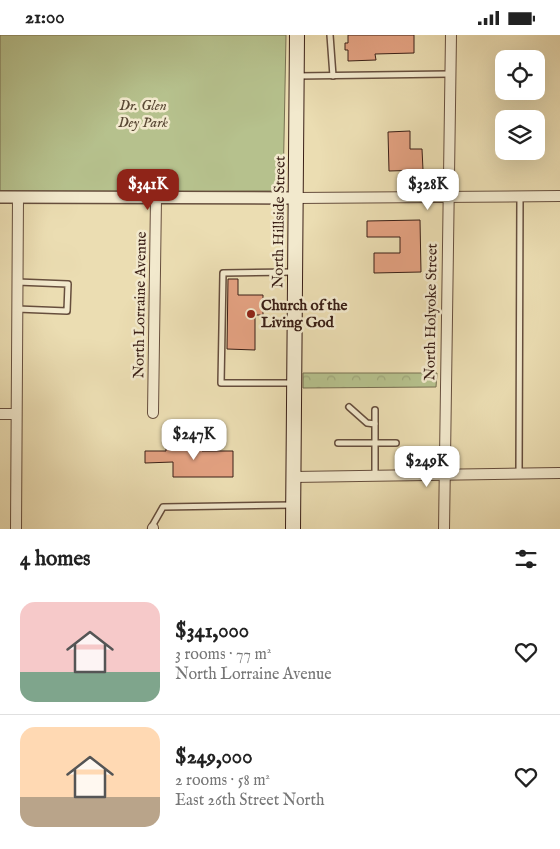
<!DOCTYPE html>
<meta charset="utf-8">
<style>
:root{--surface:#fff;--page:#f6f6f6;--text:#222;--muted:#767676;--line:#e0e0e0;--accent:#8f2418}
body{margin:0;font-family:"IM FELL English",serif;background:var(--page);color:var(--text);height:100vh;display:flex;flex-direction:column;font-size:19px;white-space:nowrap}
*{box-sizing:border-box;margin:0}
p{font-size:16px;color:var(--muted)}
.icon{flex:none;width:28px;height:28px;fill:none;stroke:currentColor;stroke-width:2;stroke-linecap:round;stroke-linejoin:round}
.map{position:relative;height:494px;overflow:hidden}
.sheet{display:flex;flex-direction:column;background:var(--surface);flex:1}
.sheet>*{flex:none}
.fabs{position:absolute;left:495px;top:15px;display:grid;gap:10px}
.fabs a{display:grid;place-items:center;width:50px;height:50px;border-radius:10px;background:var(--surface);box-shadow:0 5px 20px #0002;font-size:25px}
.price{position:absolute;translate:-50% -42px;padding:0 11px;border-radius:10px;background:#fff;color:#222;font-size:16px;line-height:32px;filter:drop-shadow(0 1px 2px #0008)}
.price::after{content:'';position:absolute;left:50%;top:30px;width:15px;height:11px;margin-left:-8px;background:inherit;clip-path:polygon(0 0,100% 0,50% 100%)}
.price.selected{background:var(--accent);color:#fff}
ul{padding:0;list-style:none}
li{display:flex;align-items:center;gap:15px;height:125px;padding:0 20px}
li+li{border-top:1px solid var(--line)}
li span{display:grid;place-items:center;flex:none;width:140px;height:100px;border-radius:15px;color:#555}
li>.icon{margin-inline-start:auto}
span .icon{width:60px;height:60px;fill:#fffc;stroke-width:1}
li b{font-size:21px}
h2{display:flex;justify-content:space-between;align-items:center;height:60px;padding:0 20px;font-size:21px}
.status{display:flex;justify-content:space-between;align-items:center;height:35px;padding:0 25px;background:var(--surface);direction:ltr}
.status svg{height:14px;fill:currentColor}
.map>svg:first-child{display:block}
.forest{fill:url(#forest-crowns);stroke:#787052}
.park{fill:#b6c18d;stroke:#787052}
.building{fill:#e3a181;stroke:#3a1f16}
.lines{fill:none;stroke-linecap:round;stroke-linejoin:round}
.service-casing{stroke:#664e3d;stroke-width:8}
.minor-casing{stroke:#664e3d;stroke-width:12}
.tertiary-casing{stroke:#664e3d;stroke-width:14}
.secondary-casing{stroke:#3a1f16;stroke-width:16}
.service{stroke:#f2e9cd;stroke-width:5}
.minor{stroke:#f2e9cd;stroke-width:10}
.tertiary{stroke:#f2e9cd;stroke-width:11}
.secondary{stroke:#f2e9cd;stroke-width:14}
.poi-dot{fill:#8f2418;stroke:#f2e9cd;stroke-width:2}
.labels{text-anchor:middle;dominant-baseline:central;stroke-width:5;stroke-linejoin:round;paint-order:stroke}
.park-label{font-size:15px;font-style:italic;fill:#594834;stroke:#f2e9cd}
.street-label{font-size:15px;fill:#3a1f16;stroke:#f2e9cd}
.poi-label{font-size:15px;font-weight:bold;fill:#3a1f16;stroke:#f2e9cd;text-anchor:start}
</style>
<div class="status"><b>21:00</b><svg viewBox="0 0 49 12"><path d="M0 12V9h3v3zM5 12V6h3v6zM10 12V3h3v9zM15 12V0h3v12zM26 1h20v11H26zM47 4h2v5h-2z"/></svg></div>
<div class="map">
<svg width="560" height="494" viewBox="0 0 560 494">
<defs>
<pattern id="forest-crowns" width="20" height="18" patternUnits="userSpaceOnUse" patternTransform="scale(1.25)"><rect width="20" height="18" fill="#b6c18d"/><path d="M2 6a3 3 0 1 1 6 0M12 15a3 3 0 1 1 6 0" fill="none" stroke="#9da579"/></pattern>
</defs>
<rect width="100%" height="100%" fill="#ebddb2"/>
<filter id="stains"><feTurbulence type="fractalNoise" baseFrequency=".004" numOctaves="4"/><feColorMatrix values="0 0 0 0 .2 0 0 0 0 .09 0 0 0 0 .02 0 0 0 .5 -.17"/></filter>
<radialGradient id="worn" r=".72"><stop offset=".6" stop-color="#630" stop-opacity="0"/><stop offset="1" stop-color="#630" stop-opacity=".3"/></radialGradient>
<!-- forest -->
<polygon class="forest" points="303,338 437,338 436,352 303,353"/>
<!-- park -->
<polygon class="park" points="0,0 286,0 283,156 0,158"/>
<!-- building -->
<g class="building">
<polygon points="348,0 414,0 414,18 375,19 376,25 348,26 348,15 345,15 345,8 348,8"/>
<polygon points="410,96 410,114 422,114 423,135 389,136 388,97"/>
<polygon points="420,185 421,237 374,238 374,218 400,218 400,202 367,202 367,186"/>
<polygon points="228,244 238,244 238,260 263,260 263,280 255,280 255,315 227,314"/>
<polygon points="173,405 185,405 185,412 202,411 202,416 233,416 233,442 173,442 173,427 145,428 145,416 166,416 166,410 173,410"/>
</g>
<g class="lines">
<!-- service casing -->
<g class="service-casing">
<g id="service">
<polyline points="330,0 333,41"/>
<polyline points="297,41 449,39"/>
<polyline points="17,247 68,249 67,276 17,274"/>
<polyline points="293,348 221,348 223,238 294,237"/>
<polyline points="349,372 367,388 375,389"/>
<polyline points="338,408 396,408"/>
<polyline points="519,439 520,162"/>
<polyline points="375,440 375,375"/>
<polyline points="151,493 163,472 293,470"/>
</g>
</g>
<!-- minor casing -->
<g class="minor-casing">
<g id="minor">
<polyline points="295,163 560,161"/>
<polyline points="153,378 156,163"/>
<polyline points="0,379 15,379"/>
<polyline points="293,442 560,438"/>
<polyline points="16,494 18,162"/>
<polyline points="153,494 153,493"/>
<polyline points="444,494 451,0"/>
</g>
</g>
<!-- tertiary casing -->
<g class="tertiary-casing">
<polyline id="tertiary" points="0,162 295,163"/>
</g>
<!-- secondary casing -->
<g class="secondary-casing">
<polyline id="secondary" points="293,494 297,0"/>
</g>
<!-- service -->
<use href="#service" class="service"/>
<!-- minor -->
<use href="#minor" class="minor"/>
<!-- tertiary -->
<use href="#tertiary" class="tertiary"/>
<!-- secondary -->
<use href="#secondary" class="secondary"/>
</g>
<!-- markers -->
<circle class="poi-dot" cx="251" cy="279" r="5"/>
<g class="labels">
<!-- park labels -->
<g class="park-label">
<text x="143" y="70">Dr. Glen<tspan x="143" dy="17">Dey Park</tspan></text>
</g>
<!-- street labels -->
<g class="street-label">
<text transform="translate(279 187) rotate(-89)">North Hillside Street</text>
<text transform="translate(140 270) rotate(-89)">North Lorraine Avenue</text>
<text transform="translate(431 277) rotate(-89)">North Holyoke Street</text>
</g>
<!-- poi labels -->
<g class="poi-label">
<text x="261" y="270">Church of the<tspan x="261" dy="17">Living God</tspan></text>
</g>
</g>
<rect width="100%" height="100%" filter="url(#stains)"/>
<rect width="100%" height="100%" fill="url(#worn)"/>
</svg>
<div class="fabs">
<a><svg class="icon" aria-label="locate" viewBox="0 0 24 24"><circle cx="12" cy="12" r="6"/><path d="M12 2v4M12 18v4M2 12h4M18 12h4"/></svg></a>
<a><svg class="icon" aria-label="layers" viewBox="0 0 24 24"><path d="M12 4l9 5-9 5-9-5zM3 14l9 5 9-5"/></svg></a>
</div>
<b class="price selected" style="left:148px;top:176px">$341K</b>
<b class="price" style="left:428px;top:176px">$328K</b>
<b class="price" style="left:194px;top:426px">$247K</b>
<b class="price" style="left:427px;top:453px">$249K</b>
</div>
<section class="sheet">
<h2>4 homes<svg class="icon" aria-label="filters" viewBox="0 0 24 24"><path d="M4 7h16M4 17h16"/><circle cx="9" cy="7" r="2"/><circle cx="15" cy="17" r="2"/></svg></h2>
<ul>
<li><span style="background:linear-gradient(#f6c9c9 70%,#7fa58c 0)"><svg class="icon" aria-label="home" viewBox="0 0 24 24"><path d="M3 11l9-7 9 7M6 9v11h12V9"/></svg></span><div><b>$341,000</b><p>3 rooms · 77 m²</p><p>North Lorraine Avenue</p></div><svg class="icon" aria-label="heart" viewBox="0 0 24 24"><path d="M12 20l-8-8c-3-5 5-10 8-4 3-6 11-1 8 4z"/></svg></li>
<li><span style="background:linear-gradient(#ffd9b3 70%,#b9a48a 0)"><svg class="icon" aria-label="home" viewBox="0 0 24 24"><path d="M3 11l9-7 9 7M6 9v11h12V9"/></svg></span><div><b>$249,000</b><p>2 rooms · 58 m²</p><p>East 26th Street North</p></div><svg class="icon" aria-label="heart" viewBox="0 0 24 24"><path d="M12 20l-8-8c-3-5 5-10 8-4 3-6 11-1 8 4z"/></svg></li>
</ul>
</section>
